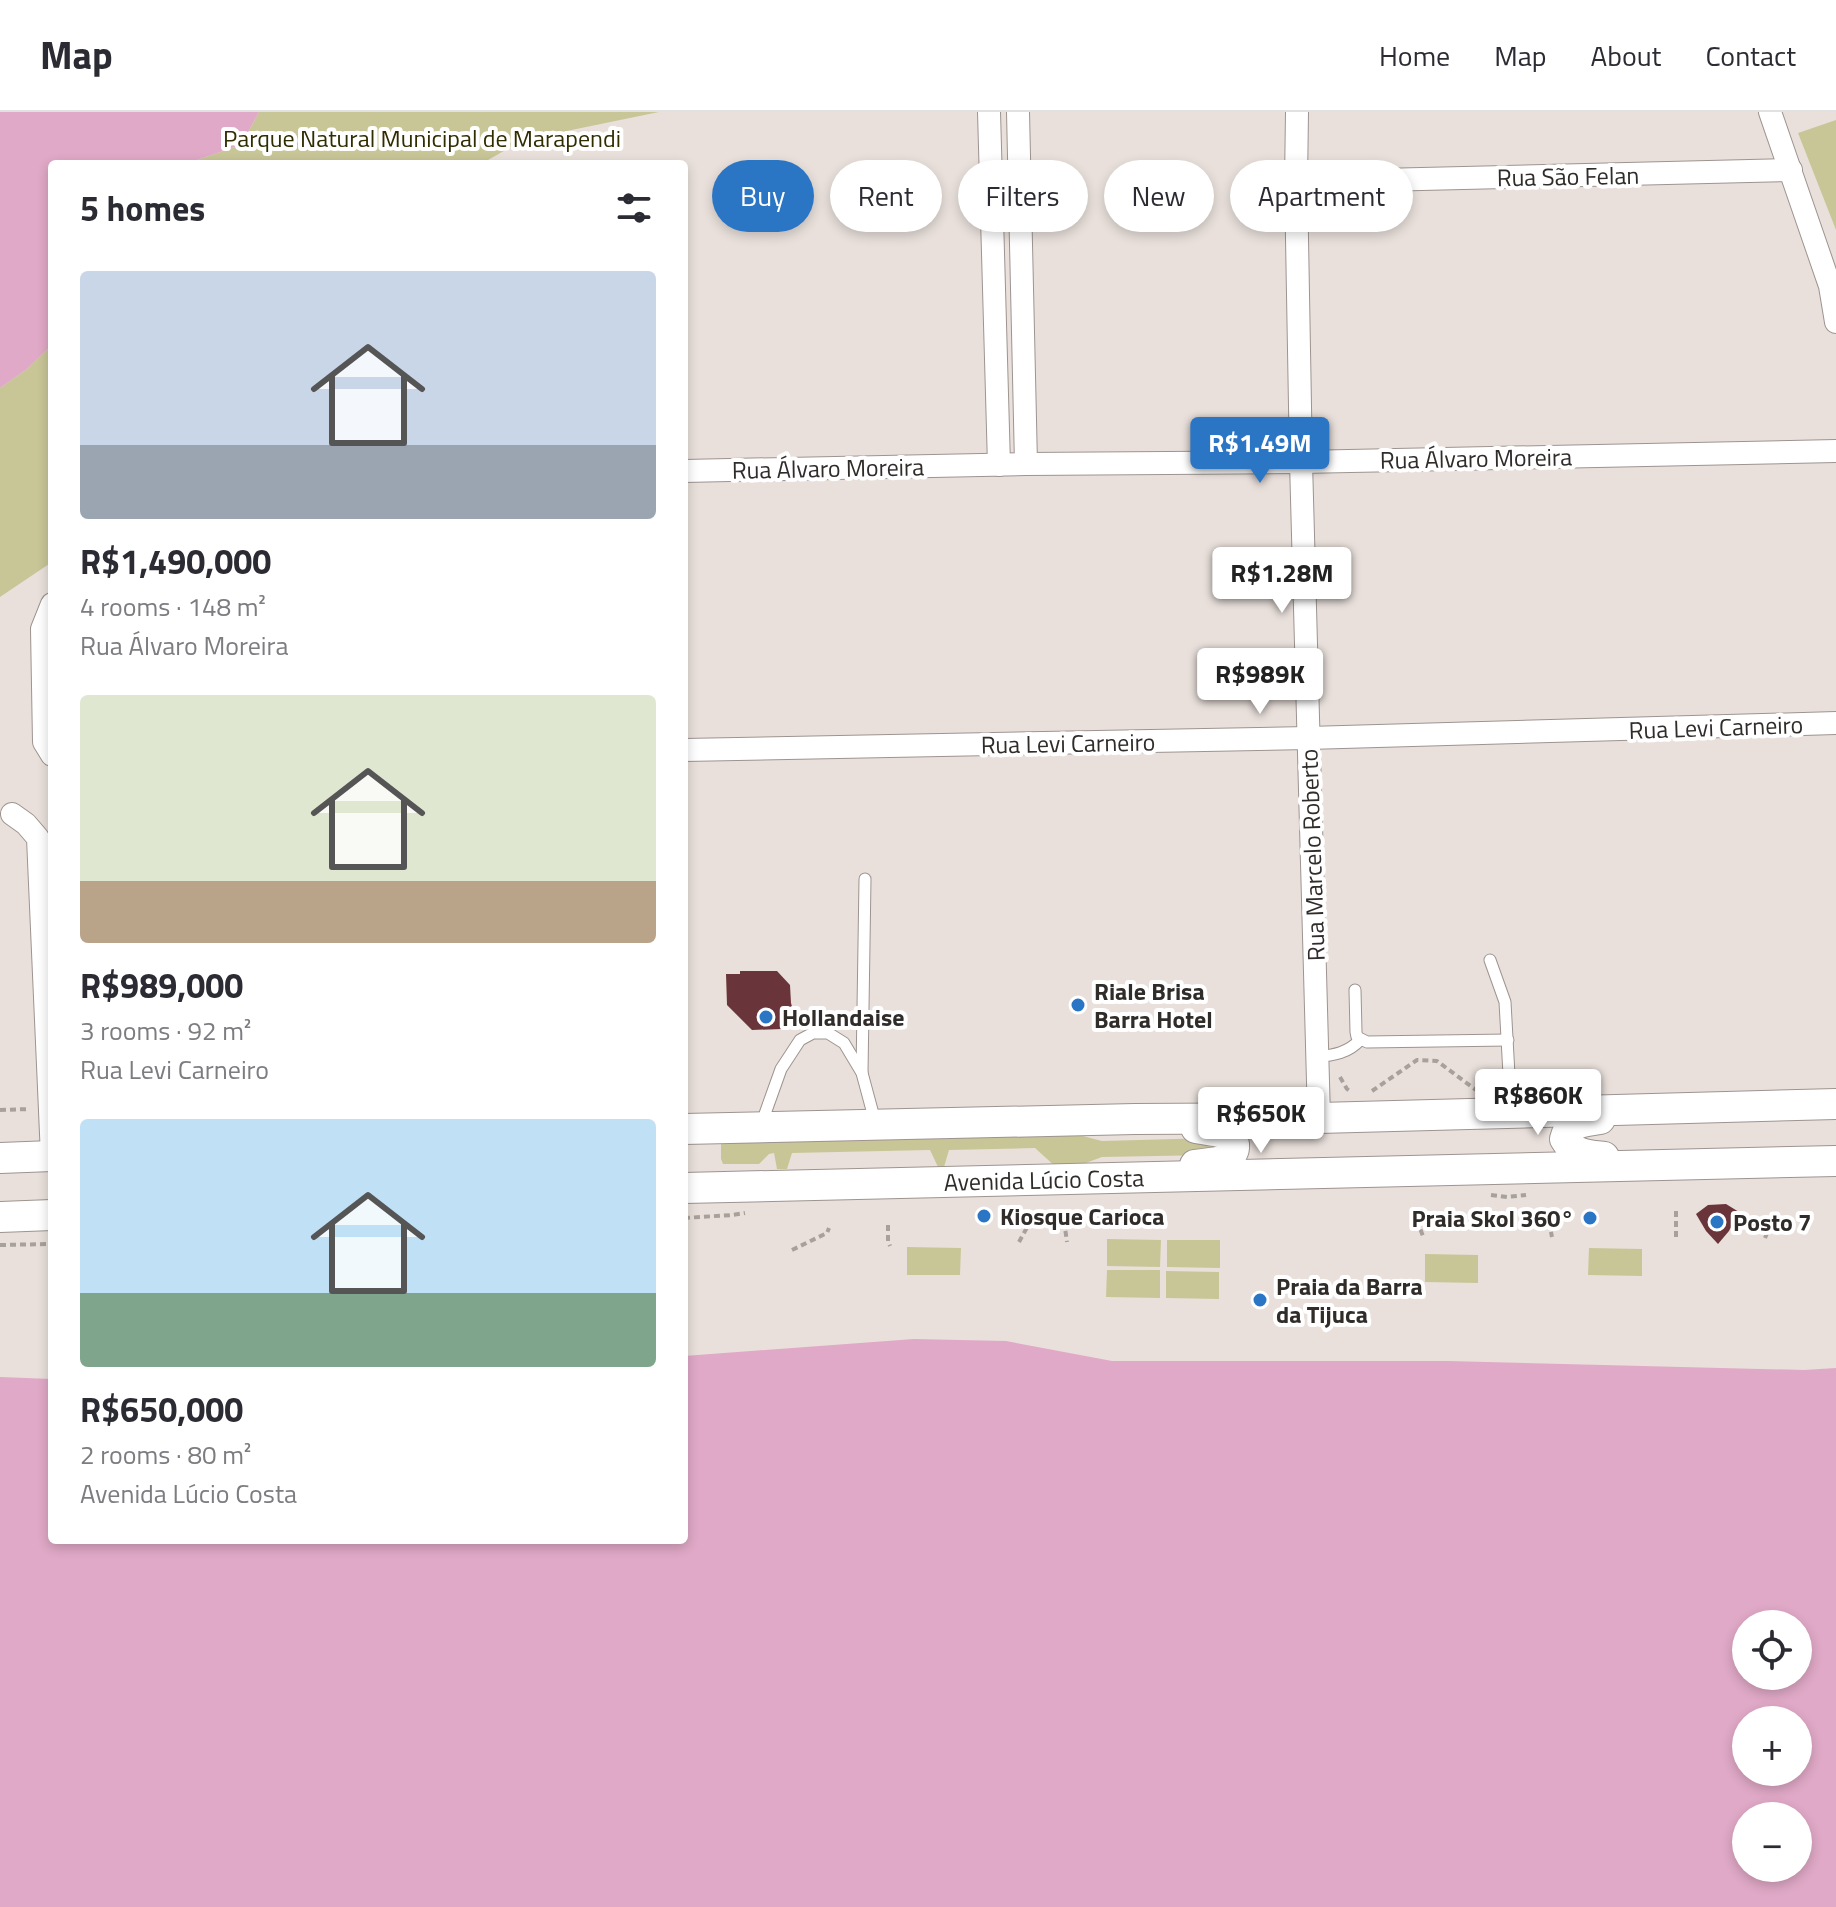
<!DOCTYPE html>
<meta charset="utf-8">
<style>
:root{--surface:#fff;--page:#f7f7f7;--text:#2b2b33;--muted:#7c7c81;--line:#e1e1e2;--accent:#2b75c5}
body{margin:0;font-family:"Titillium Web",sans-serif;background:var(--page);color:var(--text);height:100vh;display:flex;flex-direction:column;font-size:30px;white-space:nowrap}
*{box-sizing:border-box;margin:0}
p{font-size:26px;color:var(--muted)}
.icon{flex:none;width:44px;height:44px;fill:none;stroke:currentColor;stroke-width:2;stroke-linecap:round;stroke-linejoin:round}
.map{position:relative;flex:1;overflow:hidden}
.sheet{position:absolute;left:48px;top:48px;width:640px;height:1384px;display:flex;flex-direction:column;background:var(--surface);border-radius:8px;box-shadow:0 4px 12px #0003}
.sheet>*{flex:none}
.hud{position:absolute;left:712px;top:48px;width:760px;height:72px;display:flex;gap:16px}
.buttons{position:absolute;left:1732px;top:1498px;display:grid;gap:16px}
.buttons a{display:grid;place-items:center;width:80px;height:80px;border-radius:50%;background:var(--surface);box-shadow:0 4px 12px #0003;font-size:40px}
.price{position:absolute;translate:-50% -68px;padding:0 18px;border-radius:8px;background:#fff;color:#222;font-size:26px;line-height:52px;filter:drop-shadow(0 2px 4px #0008)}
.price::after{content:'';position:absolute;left:50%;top:48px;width:24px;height:18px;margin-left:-12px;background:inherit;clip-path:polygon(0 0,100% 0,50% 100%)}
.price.current{background:var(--accent);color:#fff}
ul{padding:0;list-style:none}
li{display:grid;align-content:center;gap:16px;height:424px;padding:0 32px}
li span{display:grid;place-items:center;height:248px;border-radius:8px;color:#555}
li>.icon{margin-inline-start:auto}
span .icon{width:144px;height:144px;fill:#fffc;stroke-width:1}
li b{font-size:34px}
h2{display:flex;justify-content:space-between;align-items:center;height:96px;padding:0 32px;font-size:34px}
.tag{padding:0 28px;border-radius:36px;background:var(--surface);box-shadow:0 4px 12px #0003;font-size:28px;line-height:72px}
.tag.current{background:var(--accent);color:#fff}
header{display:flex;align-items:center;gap:48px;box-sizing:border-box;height:112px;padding:0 40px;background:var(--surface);border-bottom:2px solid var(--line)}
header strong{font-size:38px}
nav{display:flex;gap:44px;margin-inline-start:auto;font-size:28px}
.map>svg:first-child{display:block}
.green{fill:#c8c697}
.water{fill:#e0a9c7;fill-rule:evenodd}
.building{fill:#6a353a}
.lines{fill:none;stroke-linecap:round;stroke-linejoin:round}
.service-casing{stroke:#9d9490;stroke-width:13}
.minor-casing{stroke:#9d9490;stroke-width:24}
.secondary-casing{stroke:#9d9490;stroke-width:32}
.path{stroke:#a8a09c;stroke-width:4;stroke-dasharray:6 4;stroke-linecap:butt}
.service{stroke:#fff;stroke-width:11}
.minor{stroke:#fff;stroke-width:22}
.secondary{stroke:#fff;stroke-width:30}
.poi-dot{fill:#2b75c5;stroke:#fff;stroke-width:3}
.labels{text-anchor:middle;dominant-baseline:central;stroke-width:8;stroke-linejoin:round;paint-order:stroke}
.park-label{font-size:24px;fill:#302d00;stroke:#fff}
.street-label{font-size:24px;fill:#302c2a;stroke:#fff}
.poi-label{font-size:24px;font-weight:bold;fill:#302c2a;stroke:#fff;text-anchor:start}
</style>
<header>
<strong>Map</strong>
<nav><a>Home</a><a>Map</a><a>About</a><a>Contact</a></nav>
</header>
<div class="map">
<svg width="1836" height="1795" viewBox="0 0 1836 1795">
<rect width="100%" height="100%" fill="#e9e0db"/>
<!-- green -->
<g class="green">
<polygon points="259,0 659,0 523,28 481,52 185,52 241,33"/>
<polygon points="1836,8 1836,118 1798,21"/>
<polygon points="52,233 52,450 0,485 0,276 27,257"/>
<polygon points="1071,1021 1102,1029 1212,1026 1218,1033 1211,1043 1102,1045 1072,1056 1057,1056 1035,1036 949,1038 944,1055 938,1055 930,1038 792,1041 787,1057 777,1057 774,1041 769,1042 759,1052 723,1052 721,1047 721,1028"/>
<polygon points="1107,1127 1161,1128 1160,1155 1107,1154"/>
<polygon points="1167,1128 1220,1128 1220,1156 1167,1155"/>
<polygon points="907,1135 961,1136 960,1163 907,1163"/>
<polygon points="1589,1136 1642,1137 1642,1164 1588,1163"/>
<polygon points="1425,1142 1478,1143 1478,1171 1425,1170"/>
<polygon points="1107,1158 1160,1158 1160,1186 1106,1185"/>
<polygon points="1166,1159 1219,1160 1219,1187 1166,1186"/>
</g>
<!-- water -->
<g class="water">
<polygon points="0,0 259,0 241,33 185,52 52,52 52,233 27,257 0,276"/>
<path d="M914,1227L1006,1229L1112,1249H1448L1804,1258L1836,1256V1795H0V1265L52,1267V1428H684V1244ZM1746,1512H1798V1564H1746ZM1746,1608H1798V1660H1746ZM1746,1704H1798V1756H1746Z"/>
</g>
<!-- building -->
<g class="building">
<polygon points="740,859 777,859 790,873 791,891 795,905 782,917 752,918 727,893 726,862 740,862"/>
<polygon points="1726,1092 1739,1100 1729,1119 1718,1132 1706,1119 1696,1102 1708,1093"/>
</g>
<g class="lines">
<!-- service casing -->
<g class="service-casing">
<g id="service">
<polyline points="1490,848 1505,890 1511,999"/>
<polyline points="1355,878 1356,920 1357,925 1367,930 1508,928"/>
<path d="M1317,945C1334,943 1348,941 1360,928"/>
<polyline points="862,961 865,767"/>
<polyline points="761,1013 781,957 800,928 813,921 828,921 844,931 862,961 876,1013"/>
</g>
</g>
<!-- minor casing -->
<g class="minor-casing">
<g id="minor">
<polyline points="989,0 999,353"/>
<polyline points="1018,0 1026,352"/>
<polyline points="1297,0 1296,70 1301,350 1319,1006"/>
<polyline points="1770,0 1830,174 1836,210"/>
<polyline points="1296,70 1791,58"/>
<polyline points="684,359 1026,352 1301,350 1836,339"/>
<polyline points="52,492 42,517 44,630 52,643"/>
<polyline points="684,638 1308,626 1836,611"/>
<polyline points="12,702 26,712 38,726 52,1044"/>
</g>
</g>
<!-- secondary casing -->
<g class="secondary-casing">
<g id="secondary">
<path d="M1600,1007C1584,1010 1569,1009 1565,1027C1574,1043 1587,1043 1604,1045"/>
<polyline points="684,1017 1135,1007 1319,1006 1836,992"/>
<polyline points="0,1046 52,1044"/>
<path d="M1195,1053C1204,1052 1213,1051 1222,1049C1237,1044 1239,1026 1223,1021C1214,1018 1204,1018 1196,1016"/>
<path id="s1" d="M684,1076L1836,1049"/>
<polyline points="0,1105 52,1103"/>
</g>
</g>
<!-- path -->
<g class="path">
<polyline points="1340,965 1347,977 1351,980"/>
<polyline points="1372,979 1417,948 1437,949 1476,978"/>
<polyline points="0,998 30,997"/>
<polyline points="1491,1083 1507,1085 1526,1083"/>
<polyline points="1413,1099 1423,1124"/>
<polyline points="1676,1099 1676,1127"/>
<polyline points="684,1106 732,1103 745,1101"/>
<polyline points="1064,1109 1067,1130"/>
<polyline points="1549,1110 1552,1125"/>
<polyline points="888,1113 888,1129 890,1134"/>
<polyline points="1765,1126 1775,1102"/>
<polyline points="1019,1130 1031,1108"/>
<polyline points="0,1133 52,1132"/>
<polyline points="792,1138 827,1121 829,1116"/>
</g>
<!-- service -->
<use href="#service" class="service"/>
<!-- minor -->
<use href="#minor" class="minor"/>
<!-- secondary -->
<use href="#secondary" class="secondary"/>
</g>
<!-- markers -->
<g class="poi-dot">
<circle cx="1078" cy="893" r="8"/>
<circle cx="766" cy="905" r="8"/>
<circle cx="984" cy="1104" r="8"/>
<circle cx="1590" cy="1106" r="8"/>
<circle cx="1717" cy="1110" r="8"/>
<circle cx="1260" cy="1188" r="8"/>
</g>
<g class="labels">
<!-- park labels -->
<g class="park-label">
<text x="422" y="26">Parque Natural Municipal de Marapendi</text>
</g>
<!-- street labels -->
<g class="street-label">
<text transform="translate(1568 64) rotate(-1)">Rua São Felan</text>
<text transform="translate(1476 346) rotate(-1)">Rua Álvaro Moreira</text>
<text transform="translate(828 356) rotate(-1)">Rua Álvaro Moreira</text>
<text transform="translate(1716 615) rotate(-2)">Rua Levi Carneiro</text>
<text transform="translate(1068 631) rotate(-1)">Rua Levi Carneiro</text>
<text transform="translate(1312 743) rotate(-92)">Rua Marcelo Roberto</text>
<text stroke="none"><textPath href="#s1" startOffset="360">Avenida Lúcio Costa</textPath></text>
</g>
<!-- poi labels -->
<g class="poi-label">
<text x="1094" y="879">Riale Brisa<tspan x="1094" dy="28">Barra Hotel</tspan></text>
<text x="782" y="905">Hollandaise</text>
<text x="1000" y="1104">Kiosque Carioca</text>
<text x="1574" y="1106" text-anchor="end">Praia Skol 360°</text>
<text x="1733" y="1110">Posto 7</text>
<text x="1276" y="1174">Praia da Barra<tspan x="1276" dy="28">da Tijuca</tspan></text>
</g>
</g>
</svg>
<div class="buttons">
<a><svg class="icon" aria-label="locate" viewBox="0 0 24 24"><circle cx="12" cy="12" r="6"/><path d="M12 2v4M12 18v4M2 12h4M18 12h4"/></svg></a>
<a>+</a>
<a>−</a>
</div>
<b class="price current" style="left:1260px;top:373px">R$1.49M</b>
<b class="price" style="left:1282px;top:503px">R$1.28M</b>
<b class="price" style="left:1260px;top:604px">R$989K</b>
<b class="price" style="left:1538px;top:1025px">R$860K</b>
<b class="price" style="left:1261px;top:1043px">R$650K</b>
<div class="hud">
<a class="tag current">Buy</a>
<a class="tag">Rent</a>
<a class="tag">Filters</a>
<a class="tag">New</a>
<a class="tag">Apartment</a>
</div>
<section class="sheet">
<h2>5 homes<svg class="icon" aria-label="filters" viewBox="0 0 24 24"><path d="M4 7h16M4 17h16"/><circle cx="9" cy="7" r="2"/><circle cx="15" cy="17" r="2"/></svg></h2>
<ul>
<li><span style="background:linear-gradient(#c9d6e8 70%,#9aa5b1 0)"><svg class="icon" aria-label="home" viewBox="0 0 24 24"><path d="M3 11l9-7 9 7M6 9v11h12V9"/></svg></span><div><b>R$1,490,000</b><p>4 rooms · 148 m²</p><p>Rua Álvaro Moreira</p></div></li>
<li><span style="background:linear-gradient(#dfe7d0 75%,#b9a48a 0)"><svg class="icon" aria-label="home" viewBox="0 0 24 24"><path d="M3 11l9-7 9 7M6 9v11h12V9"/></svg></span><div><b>R$989,000</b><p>3 rooms · 92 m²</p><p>Rua Levi Carneiro</p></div></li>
<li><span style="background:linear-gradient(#bfe0f5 70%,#7fa58c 0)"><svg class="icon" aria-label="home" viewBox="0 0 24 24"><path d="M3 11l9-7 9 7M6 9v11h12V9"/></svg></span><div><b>R$650,000</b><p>2 rooms · 80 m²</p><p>Avenida Lúcio Costa</p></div></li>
</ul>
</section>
</div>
